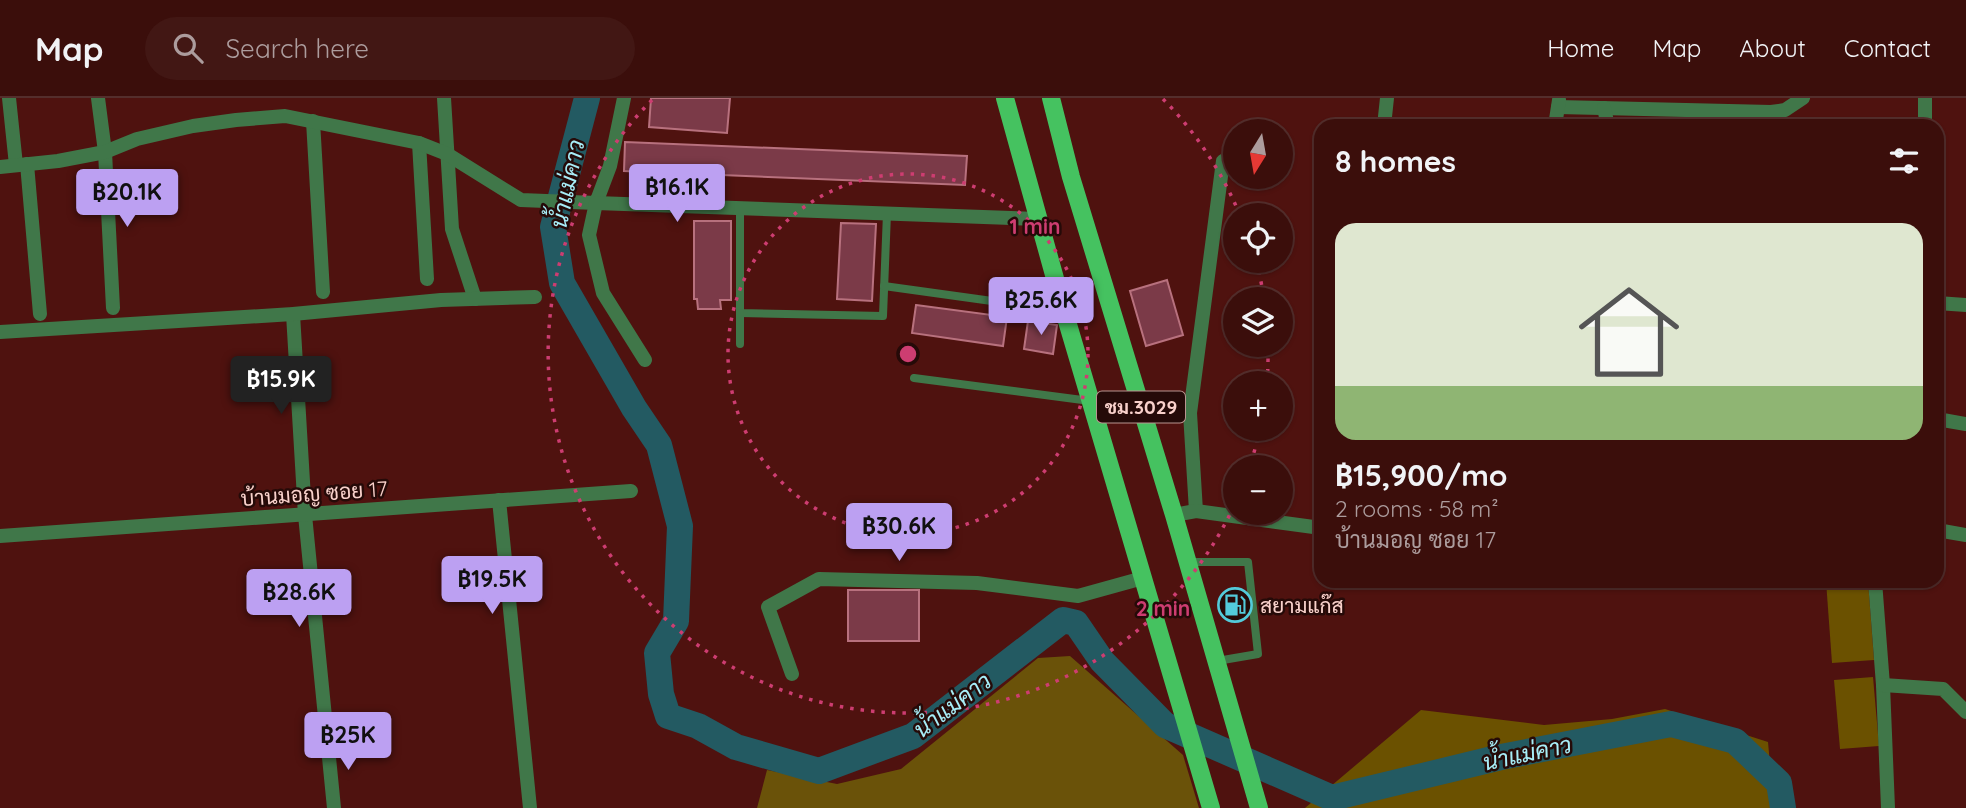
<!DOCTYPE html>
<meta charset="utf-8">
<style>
:root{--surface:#3b0e0b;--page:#421714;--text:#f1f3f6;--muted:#ac9c9d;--line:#542e2c;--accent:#bca0f2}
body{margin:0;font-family:Quicksand,Sarabun,sans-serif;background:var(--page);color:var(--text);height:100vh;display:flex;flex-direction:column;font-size:26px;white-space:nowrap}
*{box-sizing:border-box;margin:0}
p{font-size:23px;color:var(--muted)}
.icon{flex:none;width:38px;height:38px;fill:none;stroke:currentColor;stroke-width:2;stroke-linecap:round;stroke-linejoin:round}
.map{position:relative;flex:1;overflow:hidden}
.panel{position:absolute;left:1314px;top:21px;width:630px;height:469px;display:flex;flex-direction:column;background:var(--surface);border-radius:21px;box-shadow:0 2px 5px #0004,0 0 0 2px var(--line)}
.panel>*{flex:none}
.needle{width:46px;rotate:191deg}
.buttons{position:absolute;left:1223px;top:21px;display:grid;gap:14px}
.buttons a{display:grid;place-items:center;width:70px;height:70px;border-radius:50%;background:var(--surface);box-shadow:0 2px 5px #0004,0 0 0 2px var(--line);font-size:35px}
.price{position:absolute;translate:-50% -60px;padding:0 16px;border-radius:7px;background:var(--accent);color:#111;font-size:23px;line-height:46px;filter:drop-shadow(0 2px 4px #0008)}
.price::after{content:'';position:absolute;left:50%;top:42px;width:21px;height:16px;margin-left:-10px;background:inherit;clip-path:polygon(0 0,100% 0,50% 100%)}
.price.selected{background:#222;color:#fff}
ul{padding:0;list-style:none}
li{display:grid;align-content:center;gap:14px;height:371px;padding:0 21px}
li span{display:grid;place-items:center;height:217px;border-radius:21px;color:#555}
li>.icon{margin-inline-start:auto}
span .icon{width:126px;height:126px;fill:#fffc;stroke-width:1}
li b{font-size:30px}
h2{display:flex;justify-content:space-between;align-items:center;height:84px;padding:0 21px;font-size:30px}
header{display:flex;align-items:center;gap:42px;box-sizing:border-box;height:98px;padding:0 35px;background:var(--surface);border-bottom:2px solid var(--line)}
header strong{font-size:33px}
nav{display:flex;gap:38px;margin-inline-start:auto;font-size:24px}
.search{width:490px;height:63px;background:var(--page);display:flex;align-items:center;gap:18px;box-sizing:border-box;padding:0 24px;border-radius:38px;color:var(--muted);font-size:26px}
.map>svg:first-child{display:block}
.green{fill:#6b5100}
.forest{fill:#6a5209}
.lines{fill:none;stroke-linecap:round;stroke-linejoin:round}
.river{stroke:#235a62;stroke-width:26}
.building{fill:#7b3a48;stroke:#b8717e;stroke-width:2}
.service{stroke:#407749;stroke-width:8}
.minor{stroke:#407749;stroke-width:14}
.primary{stroke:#45c260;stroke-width:18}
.ring{fill:none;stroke:#cd3d71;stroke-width:3.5;stroke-dasharray:3.5 7}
.labels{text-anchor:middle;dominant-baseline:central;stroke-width:5;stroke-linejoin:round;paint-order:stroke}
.shield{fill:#250a08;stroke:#b99590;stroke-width:2}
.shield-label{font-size:19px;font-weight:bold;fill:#f9d1cb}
.street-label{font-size:21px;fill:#f9d1cb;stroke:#250a08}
.poi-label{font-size:21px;fill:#f9d1cb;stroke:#250a08;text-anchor:start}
.water-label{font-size:23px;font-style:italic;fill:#a7edf7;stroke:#250a08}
.centre{fill:#cd3d71;stroke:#250a08;stroke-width:3.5}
.ring-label{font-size:21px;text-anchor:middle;font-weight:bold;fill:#cd3d71;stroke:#250a08;stroke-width:5;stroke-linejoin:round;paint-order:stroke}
</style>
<header>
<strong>Map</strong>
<div class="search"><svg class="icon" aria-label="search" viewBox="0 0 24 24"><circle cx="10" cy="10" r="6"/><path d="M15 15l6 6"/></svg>Search here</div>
<nav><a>Home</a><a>Map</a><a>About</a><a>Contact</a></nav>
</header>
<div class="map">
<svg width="1966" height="710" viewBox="0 0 1966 710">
<rect width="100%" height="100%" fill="#4f120f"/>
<!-- green -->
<g class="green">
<polygon points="1826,483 1868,483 1874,562 1832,565"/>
<polygon points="1873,579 1879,648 1840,651 1834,582"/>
<polygon points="1665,611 1768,644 1774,710 1305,710 1421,612 1544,627 1612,621"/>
</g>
<!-- forest -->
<polygon class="forest" points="1070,558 1183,657 1199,710 757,710 767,672 837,686 901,671 1038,560"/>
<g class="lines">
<!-- river -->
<polyline class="river" points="587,0 553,129 562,185 634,310 659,347 680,428 676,523 657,555 661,596 668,618 698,628 736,649 819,673 913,638 1063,522 1076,525 1102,563 1165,627 1332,700 1501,659 1671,626 1735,643 1779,685 1783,710"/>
</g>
<!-- building -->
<g class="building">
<polygon points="651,0 730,0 727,35 649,29"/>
<polygon points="625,44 967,58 965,87 624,73"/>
<polygon points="694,123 731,123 731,202 720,202 721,211 698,211 697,201 694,201"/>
<polygon points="841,125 876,126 872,203 837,201"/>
<polygon points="1167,182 1183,237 1146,248 1130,193"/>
<polygon points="916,207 1007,219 1003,248 912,235"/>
<polygon points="1028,223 1057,227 1053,256 1024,251"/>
<rect x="848" y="492" width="71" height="51"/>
</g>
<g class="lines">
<!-- service -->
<g class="service">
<polyline points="740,111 740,215 883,218 887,115"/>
<polyline points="884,188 1064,213"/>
<polyline points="740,215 740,246"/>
<polyline points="914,280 1090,303"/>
<polyline points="1188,464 1248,464 1258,556 1217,563"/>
</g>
<!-- minor -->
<g class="minor">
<polyline points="9,0 16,67"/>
<polyline points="98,0 105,54 113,210"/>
<polyline points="444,0 452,131 475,201"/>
<polyline points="1925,0 1925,28"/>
<polyline points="1558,9 1771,14 1785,12 1803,0"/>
<polyline points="1604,10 1608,28"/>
<polyline points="313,23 323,194"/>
<polyline points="1384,28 1387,0"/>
<polyline points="1555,28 1559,2"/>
<polyline points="419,45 427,181"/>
<polyline points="27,66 40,216"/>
<polyline points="0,69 58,63 105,54 137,41 193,28 236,22 285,18 419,45 447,56 521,102 596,105 610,68 624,0"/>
<polyline points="1937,205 1966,207"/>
<polyline points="293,216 305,417 334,710"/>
<polyline points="0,234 293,216 441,202 535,199"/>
<polyline points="645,262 603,195 589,137 596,105 1038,121"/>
<polyline points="1937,321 1966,326"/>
<polyline points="499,402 530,710"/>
<polyline points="1196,413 1190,315 1223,63"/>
<polyline points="1174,417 1196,413 1321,430"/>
<polyline points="1937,432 1966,437"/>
<polyline points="0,438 631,393"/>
<polyline points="1875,483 1883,587 1888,710"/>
<polyline points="792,576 768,509 819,481 977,485 1078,498 1143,480"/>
<polyline points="1883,587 1943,591 1966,614"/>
</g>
<!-- primary -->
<g class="primary">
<polyline points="1005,0 1064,213 1211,710"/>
<polyline points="1051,0 1071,79 1174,417 1259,710"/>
</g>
</g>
<!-- distance rings -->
<g class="ring">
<circle cx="908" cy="256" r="180"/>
<path d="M1260 331A360 360 0 0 1 1250 367M1234 408A360 360 0 1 1 653 1M1163 1A360 360 0 0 1 1239 115M1256 163A360 360 0 0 1 1264 200M1268 250A360 360 0 0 1 1267 284"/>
</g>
<!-- icons -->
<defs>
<g id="fuel-ring" transform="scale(1.75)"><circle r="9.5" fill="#250a08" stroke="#53cbdb" stroke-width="1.5"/><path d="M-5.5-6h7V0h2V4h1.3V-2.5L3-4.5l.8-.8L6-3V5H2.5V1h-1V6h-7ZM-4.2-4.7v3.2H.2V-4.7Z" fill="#53cbdb"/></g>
</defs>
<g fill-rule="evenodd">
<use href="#fuel-ring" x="1235" y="507"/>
</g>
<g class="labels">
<!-- shield labels -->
<rect class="shield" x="1097" y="293.5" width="88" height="31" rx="5"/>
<g class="shield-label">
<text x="1141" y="309">ชม.3029</text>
</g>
<!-- street labels -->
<g class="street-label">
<text transform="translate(314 395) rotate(-4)">บ้านมอญ ซอย 17</text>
</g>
<!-- poi labels -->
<g class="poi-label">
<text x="1260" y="507">สยามแก๊ส</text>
</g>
<!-- water labels -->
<g class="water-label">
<text transform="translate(567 86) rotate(-78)">น้ำแม่คาว</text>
<text transform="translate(952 607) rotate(-37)">น้ำแม่คาว</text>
<text transform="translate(1527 655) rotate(-12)">น้ำแม่คาว</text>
</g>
</g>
<circle cx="908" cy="256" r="10" class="centre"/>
<g class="ring-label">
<text x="1035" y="136">1 min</text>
<text x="1163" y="518">2 min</text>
</g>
</svg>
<div class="buttons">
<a><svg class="needle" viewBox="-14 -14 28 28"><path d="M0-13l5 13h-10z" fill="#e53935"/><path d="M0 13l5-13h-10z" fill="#ac9c9d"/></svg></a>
<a><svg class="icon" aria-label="locate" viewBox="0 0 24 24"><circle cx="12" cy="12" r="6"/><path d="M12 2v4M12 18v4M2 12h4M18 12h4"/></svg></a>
<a><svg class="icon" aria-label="layers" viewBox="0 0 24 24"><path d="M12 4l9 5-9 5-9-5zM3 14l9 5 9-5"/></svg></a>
<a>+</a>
<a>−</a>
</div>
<b class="price" style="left:677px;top:126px">฿16.1K</b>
<b class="price" style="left:127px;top:131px">฿20.1K</b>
<b class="price" style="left:1041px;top:239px">฿25.6K</b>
<b class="price selected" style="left:281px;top:318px">฿15.9K</b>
<b class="price" style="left:899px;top:465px">฿30.6K</b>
<b class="price" style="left:492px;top:518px">฿19.5K</b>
<b class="price" style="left:299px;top:531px">฿28.6K</b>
<b class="price" style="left:348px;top:674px">฿25K</b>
<section class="panel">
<h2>8 homes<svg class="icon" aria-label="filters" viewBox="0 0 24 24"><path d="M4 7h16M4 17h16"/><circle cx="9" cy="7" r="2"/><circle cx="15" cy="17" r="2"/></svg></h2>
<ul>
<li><span style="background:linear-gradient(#dfe7d0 75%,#8fb573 0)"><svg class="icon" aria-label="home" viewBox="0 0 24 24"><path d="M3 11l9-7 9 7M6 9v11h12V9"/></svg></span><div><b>฿15,900/mo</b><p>2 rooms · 58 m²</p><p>บ้านมอญ ซอย 17</p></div></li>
</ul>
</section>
</div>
